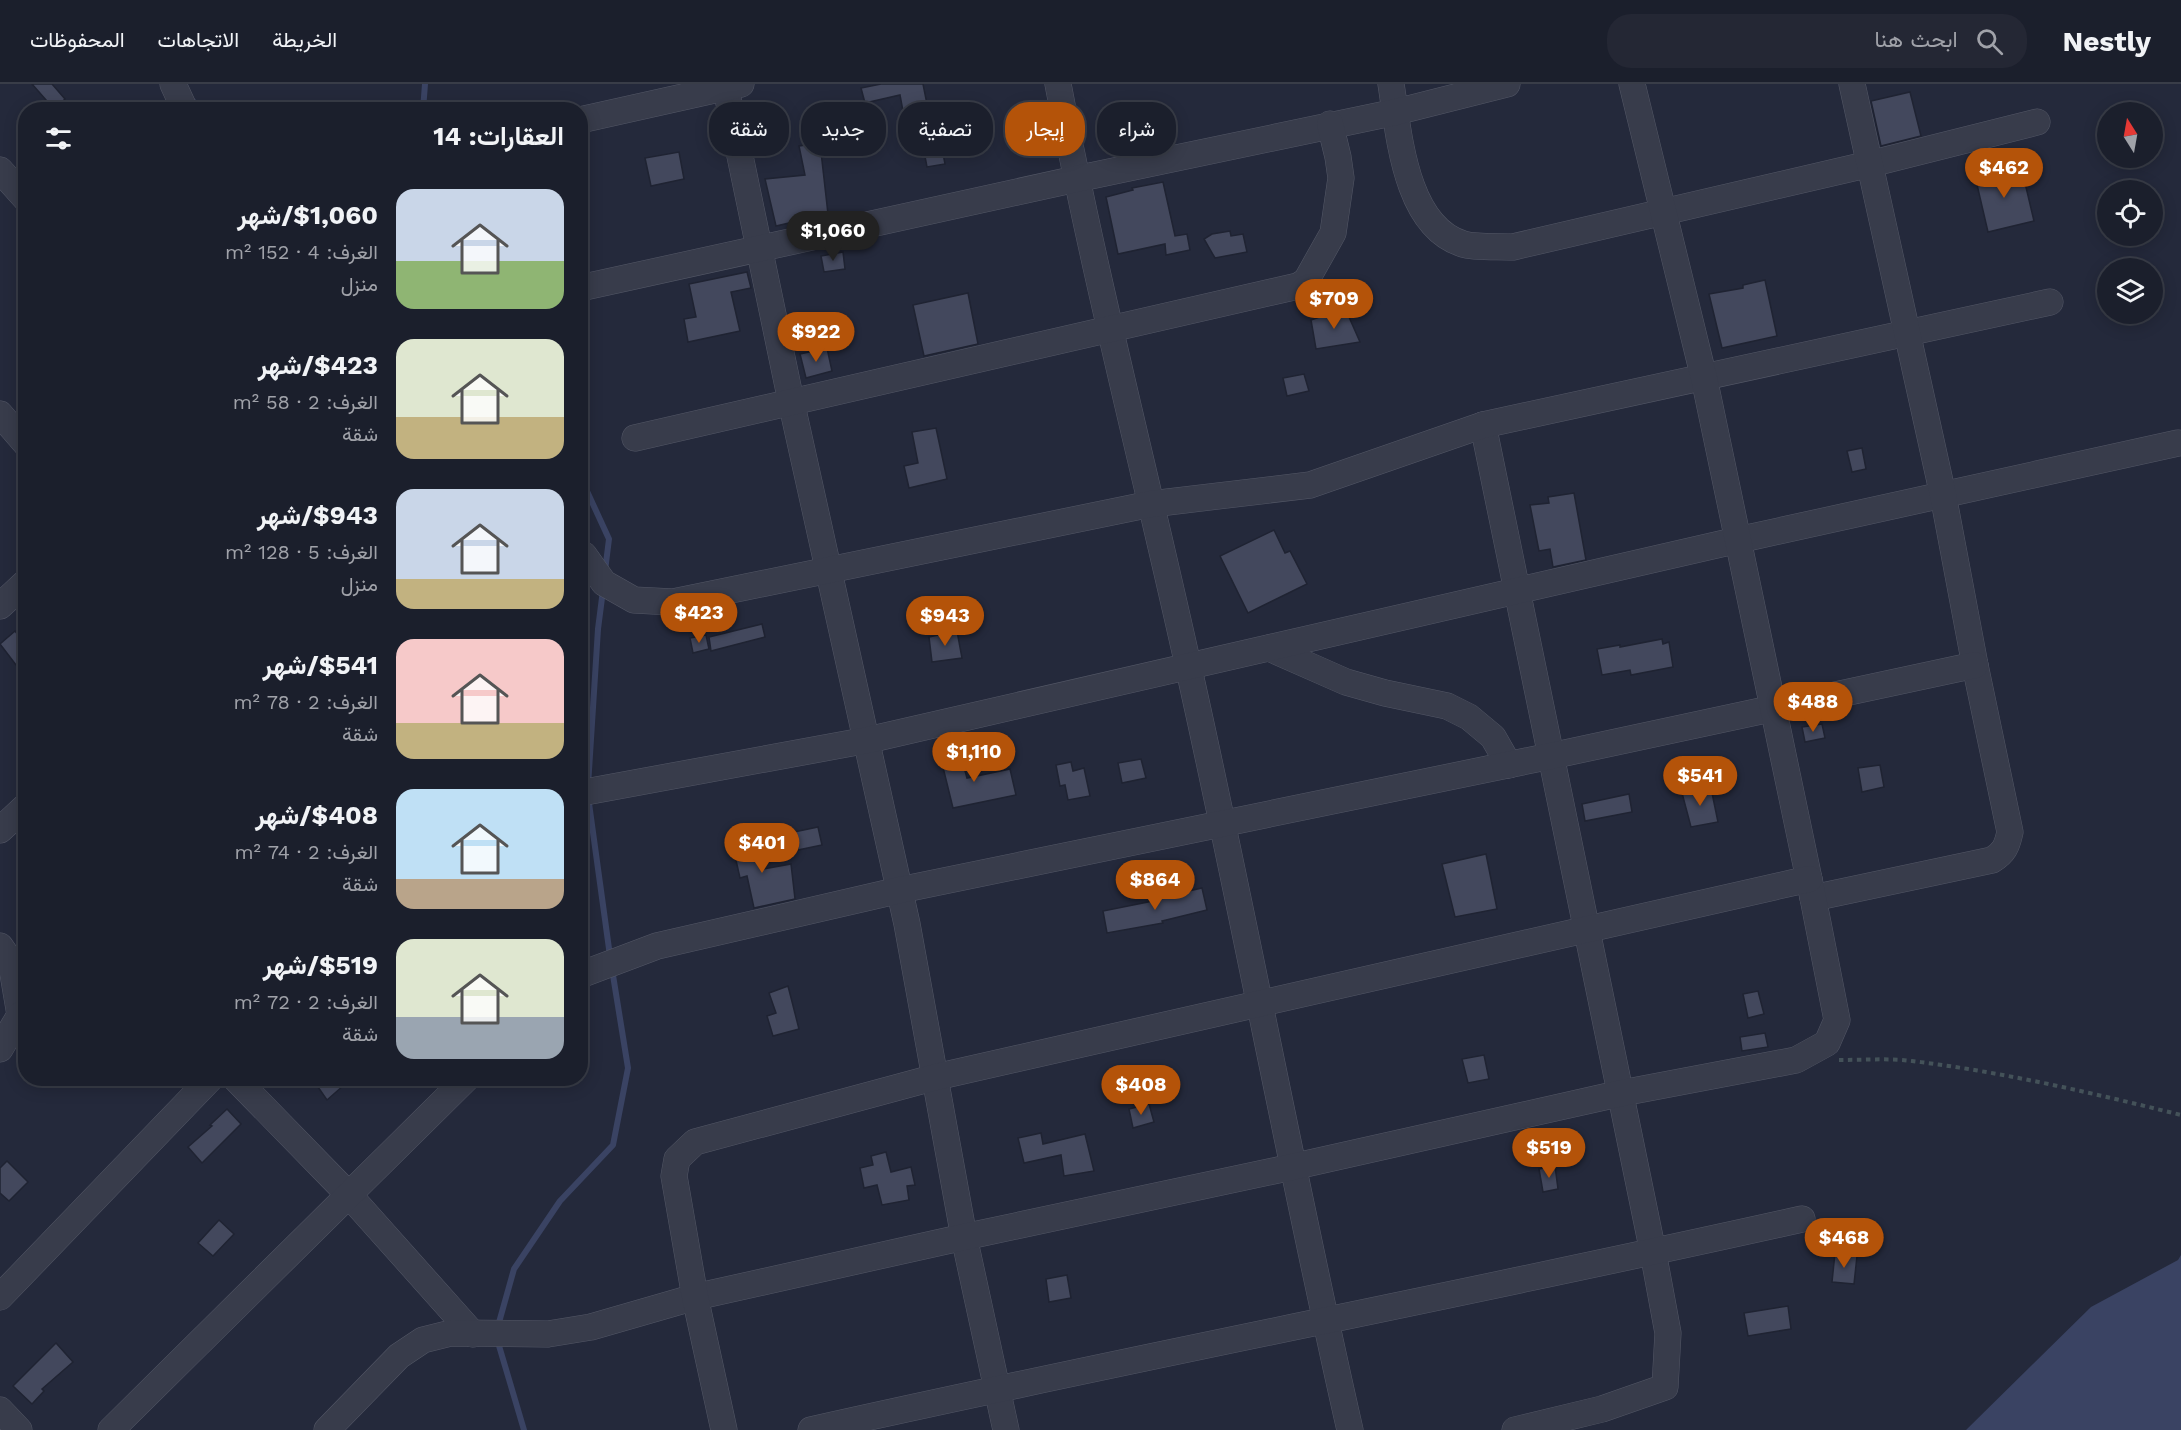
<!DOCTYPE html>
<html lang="ar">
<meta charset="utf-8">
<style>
:root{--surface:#1b1f2c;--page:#242734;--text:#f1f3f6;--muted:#a0a2a9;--line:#393d48;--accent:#b45309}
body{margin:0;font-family:"Work Sans",Vazirmatn,sans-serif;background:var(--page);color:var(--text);direction:rtl;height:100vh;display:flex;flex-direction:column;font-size:22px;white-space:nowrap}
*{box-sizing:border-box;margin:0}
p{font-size:20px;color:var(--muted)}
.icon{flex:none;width:33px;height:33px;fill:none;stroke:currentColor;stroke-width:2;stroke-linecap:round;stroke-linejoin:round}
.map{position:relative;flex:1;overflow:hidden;direction:ltr}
.side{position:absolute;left:18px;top:18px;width:570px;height:984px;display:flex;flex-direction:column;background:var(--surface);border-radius:24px;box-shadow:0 3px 15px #0003,0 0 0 2px var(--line);direction:rtl}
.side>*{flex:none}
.top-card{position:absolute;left:606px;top:18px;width:570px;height:54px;direction:rtl;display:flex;gap:12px}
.needle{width:39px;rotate:349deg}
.buttons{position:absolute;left:2097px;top:18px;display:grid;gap:12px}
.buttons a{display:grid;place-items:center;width:66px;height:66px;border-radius:50%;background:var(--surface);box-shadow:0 3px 15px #0003,0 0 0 2px var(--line);font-size:30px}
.price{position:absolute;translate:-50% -51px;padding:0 14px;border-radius:21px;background:var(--accent);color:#fff;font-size:20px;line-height:39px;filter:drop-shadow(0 2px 3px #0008)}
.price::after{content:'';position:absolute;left:50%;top:36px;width:18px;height:14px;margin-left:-9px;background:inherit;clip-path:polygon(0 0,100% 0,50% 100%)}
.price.selected{background:#222;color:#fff}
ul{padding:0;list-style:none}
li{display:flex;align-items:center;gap:18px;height:150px;padding:0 24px}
li span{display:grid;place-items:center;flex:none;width:168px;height:120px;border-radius:18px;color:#555}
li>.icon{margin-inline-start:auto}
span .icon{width:72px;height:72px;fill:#fffc;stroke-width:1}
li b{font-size:26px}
h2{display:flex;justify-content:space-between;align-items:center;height:72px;padding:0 24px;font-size:26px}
.pill{padding:0 21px;border-radius:24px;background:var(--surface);box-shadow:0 3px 15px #0003,0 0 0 2px var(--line);font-size:21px;line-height:54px}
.pill.selected{background:var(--accent);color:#fff}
header{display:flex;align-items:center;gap:36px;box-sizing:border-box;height:84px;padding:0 30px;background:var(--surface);border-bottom:2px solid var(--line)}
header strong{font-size:28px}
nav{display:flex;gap:33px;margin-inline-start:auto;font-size:21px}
.search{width:420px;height:54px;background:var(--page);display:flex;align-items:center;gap:15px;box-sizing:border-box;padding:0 21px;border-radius:24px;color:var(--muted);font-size:22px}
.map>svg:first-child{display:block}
.water{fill:#3a4363}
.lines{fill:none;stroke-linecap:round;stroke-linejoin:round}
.stream{stroke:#3a4363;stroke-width:6}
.building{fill:#43485d;stroke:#1f2332;stroke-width:1.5}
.minor-casing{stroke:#535766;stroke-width:27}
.path{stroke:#445259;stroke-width:4;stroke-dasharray:4.5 4.5;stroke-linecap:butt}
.minor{stroke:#383c4b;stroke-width:26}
</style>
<header>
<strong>Nestly</strong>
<div class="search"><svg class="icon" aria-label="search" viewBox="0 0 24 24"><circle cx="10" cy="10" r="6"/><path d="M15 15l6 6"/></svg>ابحث هنا</div>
<nav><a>الخريطة</a><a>الاتجاهات</a><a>المحفوظات</a></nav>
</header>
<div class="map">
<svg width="2181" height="1346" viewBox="0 0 2181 1346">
<rect width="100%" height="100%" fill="#24293b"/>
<!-- water -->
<polygon class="water" points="2181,1171 2181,1346 1966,1346 2091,1223 2178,1176"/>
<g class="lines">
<!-- stream -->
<g class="stream">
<polyline points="189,14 204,26"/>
<polyline points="423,26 425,0"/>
<polyline points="580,392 609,455 605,487"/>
<polyline points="588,702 598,545 603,506"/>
<polyline points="588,712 610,872"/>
<polyline points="498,1242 514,1185 560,1117 613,1061 628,984 612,885"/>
<polyline points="497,1255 524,1346"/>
</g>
</g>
<!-- building -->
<g class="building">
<polygon points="32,0 52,0 65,15 54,25"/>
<polygon points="881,0 923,0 932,45 907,49 900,11 865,19 861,4"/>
<polygon points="1910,8 1921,52 1881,62 1871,17"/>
<polygon points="940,53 945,80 927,83 922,57"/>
<polygon points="820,59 828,130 776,142 765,95 805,91 799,62"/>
<polygon points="679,68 684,95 651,102 645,74"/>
<polygon points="2021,82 2034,137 1988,148 1975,92"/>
<polygon points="1163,98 1175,152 1187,150 1190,166 1166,171 1165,160 1118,170 1106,113 1133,106 1132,104"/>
<polygon points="1230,147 1231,152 1243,150 1247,168 1215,174 1204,155 1212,150"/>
<polygon points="843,168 845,185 824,188 821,172"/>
<polygon points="747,188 751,204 731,208 740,247 688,258 684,235 696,233 689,200"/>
<polygon points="1765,196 1777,252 1722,264 1709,210 1743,204 1743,201"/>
<polygon points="968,209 978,260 924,272 913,221"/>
<polygon points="1345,224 1360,258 1316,265 1311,236"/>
<polygon points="827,264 832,287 806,294 800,270"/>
<polygon points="1304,290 1309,307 1287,312 1283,294"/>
<polygon points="936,344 947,395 909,404 904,382 918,379 912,348"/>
<polygon points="1862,364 1866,385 1852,388 1847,367"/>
<polygon points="1574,409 1586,476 1553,483 1550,465 1539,467 1530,421 1549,419 1548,413"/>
<polygon points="1274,446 1285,469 1290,467 1307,500 1248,529 1220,472"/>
<polygon points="762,540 765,553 711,567 709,553"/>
<polygon points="15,547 26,561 26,594 0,560"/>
<polygon points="957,547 962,574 932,578 929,553"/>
<polygon points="706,551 709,565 693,569 690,554"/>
<polygon points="1662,555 1663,560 1669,558 1673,583 1631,591 1630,586 1602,591 1597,565 1620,561 1620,563"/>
<polygon points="1822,640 1825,654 1805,658 1802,643"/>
<polygon points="959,665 967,694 1010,685 1016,711 953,724 940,671"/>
<polygon points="1141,675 1146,694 1122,699 1118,679"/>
<polygon points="1071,678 1073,687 1084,684 1090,712 1068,716 1065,701 1060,702 1056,681"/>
<polygon points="1880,681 1884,703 1862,708 1858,684"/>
<polygon points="1711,704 1718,738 1691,743 1682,709"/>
<polygon points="1629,710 1632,728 1585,737 1582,720"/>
<polygon points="818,743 822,761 798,766 794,748"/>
<polygon points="754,748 758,767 760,767 764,785 791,780 795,815 754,824 747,792 740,794 731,754"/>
<polygon points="1486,770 1497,825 1455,833 1442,780"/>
<polygon points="1202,804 1207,826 1162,837 1163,839 1107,849 1103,827 1148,818 1160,814 1159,809 1174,806 1175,810"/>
<polygon points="788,902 799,945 773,952 767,932 776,929 769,909"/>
<polygon points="1758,907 1764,930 1748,934 1743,910"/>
<polygon points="1765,949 1768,963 1742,967 1740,953"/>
<polygon points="1484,971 1489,995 1468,999 1462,975"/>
<polygon points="328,994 352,994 327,1016 318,1003"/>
<polygon points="1149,1020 1154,1038 1133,1044 1129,1025"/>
<polygon points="227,1025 241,1040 202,1079 188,1063 212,1042 210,1041"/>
<polygon points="1041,1049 1043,1060 1085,1050 1094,1087 1064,1092 1061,1071 1024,1079 1018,1054"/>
<polygon points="886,1068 891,1088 911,1083 915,1101 907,1102 909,1116 882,1121 877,1101 864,1104 860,1084 873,1081 871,1072"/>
<polygon points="7,1077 28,1098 9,1117 0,1109 0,1084"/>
<polygon points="1555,1082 1558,1105 1543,1108 1539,1085"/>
<polygon points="219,1136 234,1150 213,1172 198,1159"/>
<polygon points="1835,1169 1857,1172 1854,1200 1832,1198"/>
<polygon points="1067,1191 1071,1214 1049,1218 1046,1195"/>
<polygon points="1788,1222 1791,1245 1748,1252 1744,1229"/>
<polygon points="56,1259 73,1278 42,1305 44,1307 32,1320 13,1302"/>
</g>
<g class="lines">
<!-- minor casing -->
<g class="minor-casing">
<g id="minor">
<polyline points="173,0 185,26"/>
<polyline points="725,0 791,317 907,840 964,1153 1006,1346"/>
<path d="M1058,0C1095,195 1145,387 1188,581C1245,835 1292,1092 1350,1346"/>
<path d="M1391,0C1399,50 1405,142 1463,160C1476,164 1499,162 1513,163L1870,80L2037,38"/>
<polyline points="580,36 741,0"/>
<polyline points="0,86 26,115"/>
<polyline points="580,204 1076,95 1396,28 1507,0"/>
<polyline points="0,330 26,360"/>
<polyline points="1483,341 1653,1168 1668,1249 1665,1303 1602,1325 1515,1346"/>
<polyline points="635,354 1298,202 1306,197 1333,149 1341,94 1338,73 1330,40"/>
<polyline points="580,469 584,471 604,499 634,516 673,518 1151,420 1310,401 1483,341 2050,218"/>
<polyline points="0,522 26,498"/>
<polyline points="1269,564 1346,598 1385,609 1447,622 1469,633 1493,653 1509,681"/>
<polyline points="580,709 868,656 1738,456 2178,359"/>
<polyline points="0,746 26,722"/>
<path d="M1813,814L1992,776C2004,769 2007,762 2010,748L1975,581L1943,411L1852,0"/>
<polyline points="0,862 11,878 20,931 26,937"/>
<polyline points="580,891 657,862 900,806 1551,672 1975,581"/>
<polyline points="0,965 20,931"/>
<polyline points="235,994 349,1111 473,1250"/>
<polyline points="0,1213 211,994"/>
<polyline points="0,1326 19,1346"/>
<polyline points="111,1346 467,994"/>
<polyline points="327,1346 399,1272 423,1256 451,1249 548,1250 591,1243 695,1213 964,1153 1292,1083 1622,1009 1796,976 1827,959 1837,936 1813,814 1704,294 1632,0"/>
<polyline points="724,1346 695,1213 674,1092 677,1075 695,1058 936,993 1809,795"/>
<path d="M811,1346C1140,1272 1472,1209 1802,1135"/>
</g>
</g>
<!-- path -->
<path class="path" d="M1839,976C1863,976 1889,974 1912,977C2003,988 2093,1009 2181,1031"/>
<!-- minor -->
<use href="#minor" class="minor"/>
</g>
</svg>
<div class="buttons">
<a><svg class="needle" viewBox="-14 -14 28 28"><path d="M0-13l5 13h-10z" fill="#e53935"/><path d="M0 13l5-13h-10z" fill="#a0a2a9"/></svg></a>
<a><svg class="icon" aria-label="locate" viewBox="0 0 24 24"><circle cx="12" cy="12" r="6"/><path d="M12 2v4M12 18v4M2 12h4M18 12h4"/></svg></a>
<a><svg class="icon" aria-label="layers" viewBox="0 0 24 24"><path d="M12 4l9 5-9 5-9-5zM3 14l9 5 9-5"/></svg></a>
</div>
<b class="price" style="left:2004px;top:115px">$462</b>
<b class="price selected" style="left:833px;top:178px">$1,060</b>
<b class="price" style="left:1334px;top:246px">$709</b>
<b class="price" style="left:816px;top:279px">$922</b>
<b class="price" style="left:699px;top:560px">$423</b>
<b class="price" style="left:945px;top:563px">$943</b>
<b class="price" style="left:1813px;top:649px">$488</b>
<b class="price" style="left:974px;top:699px">$1,110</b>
<b class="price" style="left:1700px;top:723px">$541</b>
<b class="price" style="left:762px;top:790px">$401</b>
<b class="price" style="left:1155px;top:827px">$864</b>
<b class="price" style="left:1141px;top:1032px">$408</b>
<b class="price" style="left:1549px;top:1095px">$519</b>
<b class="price" style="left:1844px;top:1185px">$468</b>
<div class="top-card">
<a class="pill">شراء</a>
<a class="pill selected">إيجار</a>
<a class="pill">تصفية</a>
<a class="pill">جديد</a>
<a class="pill">شقة</a>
</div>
<section class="side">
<h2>العقارات: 14<svg class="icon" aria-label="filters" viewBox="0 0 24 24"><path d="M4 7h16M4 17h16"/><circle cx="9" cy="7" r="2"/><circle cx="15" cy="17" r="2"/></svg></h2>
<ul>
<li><span style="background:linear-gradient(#c9d6e8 60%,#8fb573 0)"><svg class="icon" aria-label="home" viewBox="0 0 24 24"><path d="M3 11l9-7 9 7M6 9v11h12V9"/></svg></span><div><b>$1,060/شهر</b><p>الغرف: 4 · 152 m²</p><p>منزل</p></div></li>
<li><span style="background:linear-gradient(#dfe7d0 65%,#c2b280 0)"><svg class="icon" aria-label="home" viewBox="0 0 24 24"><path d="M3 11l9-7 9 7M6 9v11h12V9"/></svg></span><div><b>$423/شهر</b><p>الغرف: 2 · 58 m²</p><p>شقة</p></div></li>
<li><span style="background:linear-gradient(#c9d6e8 75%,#c2b280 0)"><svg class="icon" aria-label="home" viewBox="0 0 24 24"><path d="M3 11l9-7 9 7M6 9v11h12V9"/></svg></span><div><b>$943/شهر</b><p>الغرف: 5 · 128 m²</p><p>منزل</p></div></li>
<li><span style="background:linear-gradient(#f6c9c9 70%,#c2b280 0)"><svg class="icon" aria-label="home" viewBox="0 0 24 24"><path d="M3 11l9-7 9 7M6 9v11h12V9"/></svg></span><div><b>$541/شهر</b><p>الغرف: 2 · 78 m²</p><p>شقة</p></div></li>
<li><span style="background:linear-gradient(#bfe0f5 75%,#b9a48a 0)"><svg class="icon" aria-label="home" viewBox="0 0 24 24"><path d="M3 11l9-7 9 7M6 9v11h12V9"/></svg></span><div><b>$408/شهر</b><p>الغرف: 2 · 74 m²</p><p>شقة</p></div></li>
<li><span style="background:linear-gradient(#dfe7d0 65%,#9aa5b1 0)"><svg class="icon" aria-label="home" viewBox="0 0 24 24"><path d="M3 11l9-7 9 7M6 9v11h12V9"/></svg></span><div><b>$519/شهر</b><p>الغرف: 2 · 72 m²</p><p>شقة</p></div></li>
</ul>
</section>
</div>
